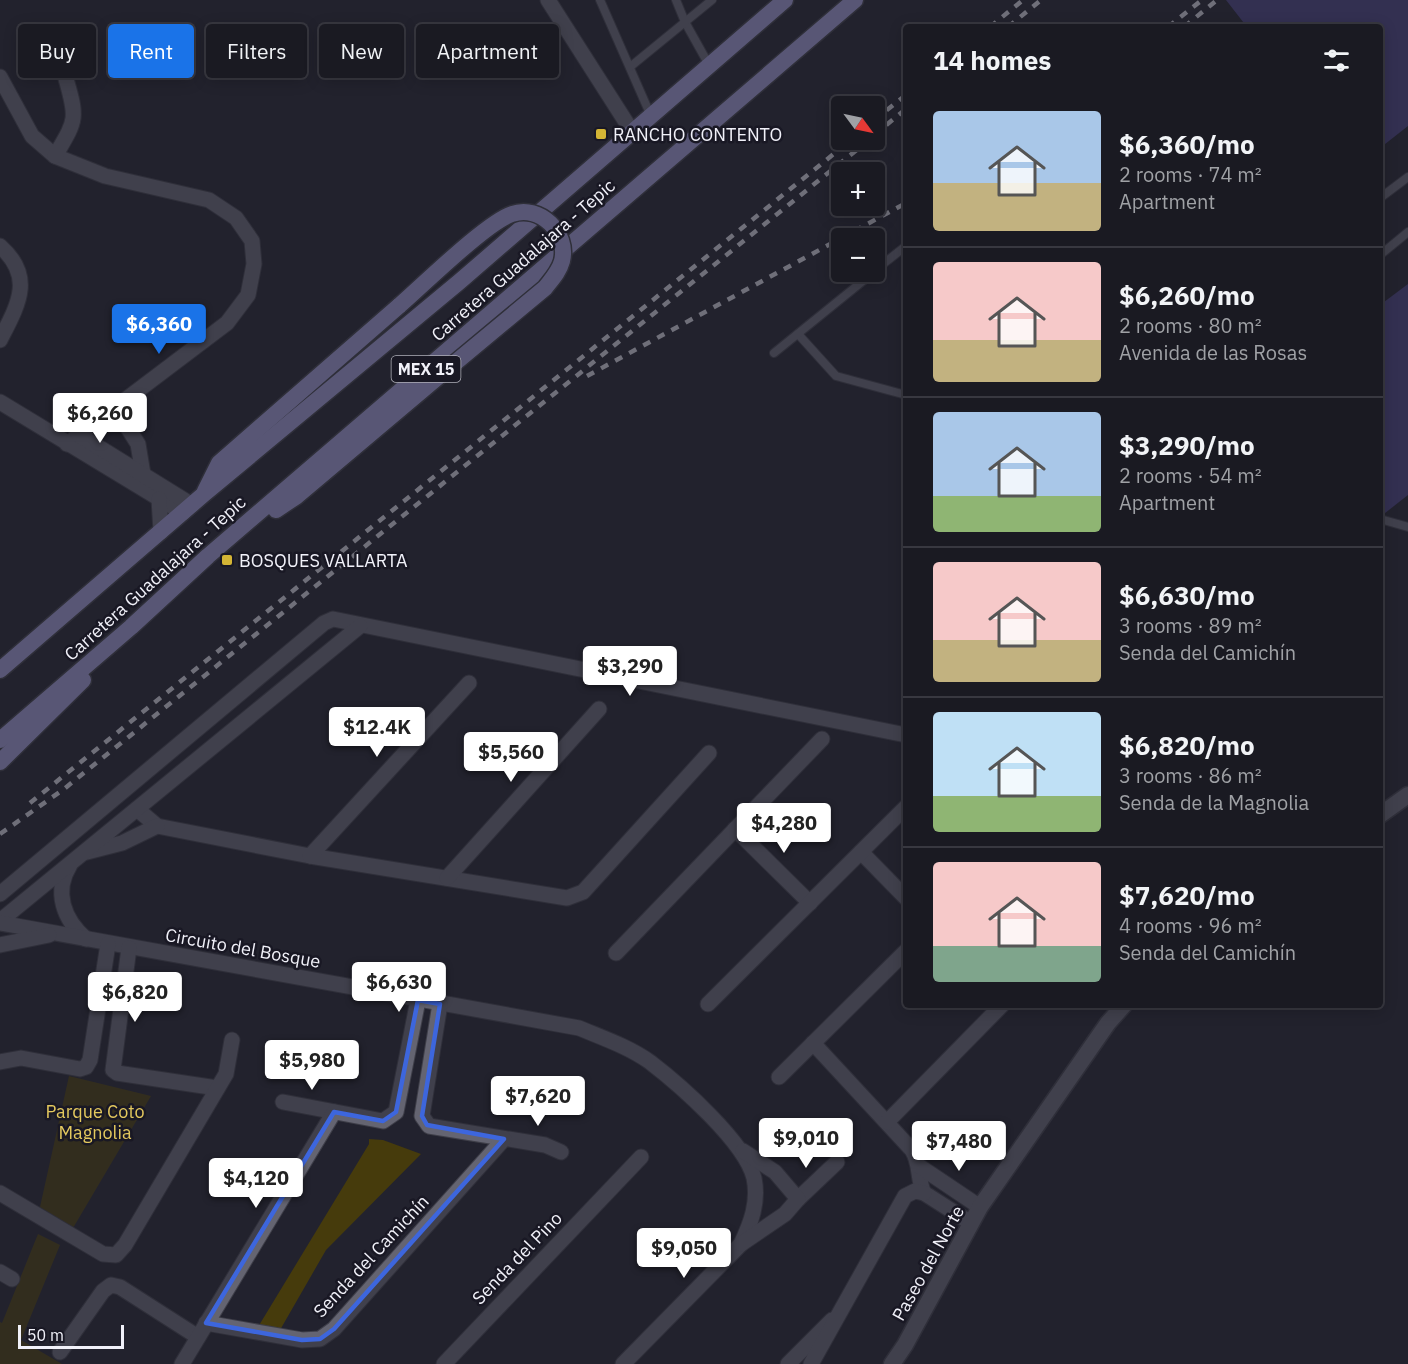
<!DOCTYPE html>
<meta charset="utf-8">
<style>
:root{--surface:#1a1a22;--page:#23232a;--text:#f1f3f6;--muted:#9fa1a5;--line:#383840;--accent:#1a73e8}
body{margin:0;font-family:"IBM Plex Sans",sans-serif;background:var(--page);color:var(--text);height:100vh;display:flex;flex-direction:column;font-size:22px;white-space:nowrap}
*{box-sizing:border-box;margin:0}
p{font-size:20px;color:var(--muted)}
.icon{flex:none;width:33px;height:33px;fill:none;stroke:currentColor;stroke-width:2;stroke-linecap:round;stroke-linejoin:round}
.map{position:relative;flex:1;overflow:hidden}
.details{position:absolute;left:903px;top:24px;width:480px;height:984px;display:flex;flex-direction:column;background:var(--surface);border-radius:6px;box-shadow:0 3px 15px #0003,0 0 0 2px var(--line)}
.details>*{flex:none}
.guide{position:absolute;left:18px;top:24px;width:570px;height:54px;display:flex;gap:12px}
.needle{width:39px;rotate:123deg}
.tools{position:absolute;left:831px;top:96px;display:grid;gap:12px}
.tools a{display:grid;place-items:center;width:54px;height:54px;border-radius:6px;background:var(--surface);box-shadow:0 3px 15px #0003,0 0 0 2px var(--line);font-size:30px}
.scale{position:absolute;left:18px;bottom:15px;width:106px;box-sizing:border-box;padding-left:6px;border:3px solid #f1f1f9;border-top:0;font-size:16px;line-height:21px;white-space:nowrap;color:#f1f1f9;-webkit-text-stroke:4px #191824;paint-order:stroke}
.price{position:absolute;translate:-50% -51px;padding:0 14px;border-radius:6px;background:#fff;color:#222;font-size:20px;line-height:39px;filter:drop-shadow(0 2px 3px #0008)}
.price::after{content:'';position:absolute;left:50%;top:36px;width:18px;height:14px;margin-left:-9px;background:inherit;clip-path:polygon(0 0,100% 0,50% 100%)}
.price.on{background:var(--accent);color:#fff}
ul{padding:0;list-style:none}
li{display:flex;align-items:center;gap:18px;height:150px;padding:0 30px}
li+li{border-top:2px solid var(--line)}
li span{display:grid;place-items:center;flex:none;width:168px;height:120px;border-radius:6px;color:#555}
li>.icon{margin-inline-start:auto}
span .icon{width:72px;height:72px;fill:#fffc;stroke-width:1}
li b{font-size:26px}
h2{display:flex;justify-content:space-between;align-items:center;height:72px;padding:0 30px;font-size:26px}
.tag{padding:0 21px;border-radius:6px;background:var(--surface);box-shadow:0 3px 15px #0003,0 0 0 2px var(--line);font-size:21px;line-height:54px}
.tag.on{background:var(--accent);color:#fff}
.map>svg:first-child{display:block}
.green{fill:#463b0c}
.building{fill:#47407c}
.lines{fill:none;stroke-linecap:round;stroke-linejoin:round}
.service-casing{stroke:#3e3e48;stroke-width:10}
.minor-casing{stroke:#3e3e48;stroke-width:17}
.tertiary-casing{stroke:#3e3e48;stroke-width:19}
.trunk-casing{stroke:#3e3e48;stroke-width:19}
.service{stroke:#646471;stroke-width:8}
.minor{stroke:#646471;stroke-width:15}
.tertiary{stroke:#646471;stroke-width:16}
.trunk{stroke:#9a96cd;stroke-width:16}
.rail{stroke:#cdcdd6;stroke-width:4.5;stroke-dasharray:8 8;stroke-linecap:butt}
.trunk-bridge-casing{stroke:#3e3e48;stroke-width:19;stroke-linecap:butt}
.trunk-bridge{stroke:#9a96cd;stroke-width:16}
.marked{fill:none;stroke:#3d66dd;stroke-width:4.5;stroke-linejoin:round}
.poi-dot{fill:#d4b535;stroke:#191824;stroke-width:2}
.labels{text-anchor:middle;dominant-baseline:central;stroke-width:5;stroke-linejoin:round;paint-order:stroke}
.shield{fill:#191824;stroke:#b0b0b9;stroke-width:1.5}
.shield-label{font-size:16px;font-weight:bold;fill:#f1f1f9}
.poi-label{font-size:18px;fill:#f1f1f9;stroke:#191824;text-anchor:start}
.street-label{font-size:18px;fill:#f1f1f9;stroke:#191824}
.park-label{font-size:18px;fill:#e3c85e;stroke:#191824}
</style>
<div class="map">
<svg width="1408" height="1364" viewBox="0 0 1408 1364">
<rect width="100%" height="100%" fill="#22222e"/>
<!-- green -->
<g class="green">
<polygon points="69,1076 151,1096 73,1228 40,1207"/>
<polygon points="369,1139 383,1140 421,1154 326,1250 280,1330 258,1327 369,1144"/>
<polygon points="38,1234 60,1245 21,1340 62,1364 0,1364 0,1322 2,1323"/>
</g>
<!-- building -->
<g class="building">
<polygon points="1226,0 1408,0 1408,126 1380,148 1380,27 1247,27"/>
<polygon points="1408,284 1408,495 1380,517 1380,305"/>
</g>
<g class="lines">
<!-- service casing -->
<g class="service-casing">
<g id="service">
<polyline points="600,0 651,116"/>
<polyline points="676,0 685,22 709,65"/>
<polyline points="630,67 712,0"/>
<polyline points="1380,198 1408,177"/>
<polyline points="1380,255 1408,232"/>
<polyline points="874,271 906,246"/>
<polyline points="798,334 836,376 906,395"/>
<polyline points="774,353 874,272"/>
<polyline points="1380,519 1408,527"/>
</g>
</g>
<!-- minor casing -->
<g class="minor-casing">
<g id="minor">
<polyline points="548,0 633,133"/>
<polyline points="0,77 32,136 55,156 105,176 209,200 236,218 252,241 254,264 248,295 227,323 67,444"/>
<path d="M55,156C76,120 78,120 66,79"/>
<path d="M0,246C35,277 18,305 0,340"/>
<polyline points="0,402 183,513"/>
<polyline points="115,408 138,444 143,474"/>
<polyline points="79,435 192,505"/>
<polyline points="159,499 161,532"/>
<polyline points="137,809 157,826 310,856 567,898 583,892 709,753"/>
<polyline points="735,829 810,903"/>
<polyline points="87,852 122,843 157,826"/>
<polyline points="861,852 906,898"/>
<polyline points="310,856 469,683"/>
<path d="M70,865C53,892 64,920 86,939"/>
<polyline points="447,878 599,709"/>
<polyline points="0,894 324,623 333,619 906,735"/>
<polyline points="0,921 360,626"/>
<path d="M0,923L579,1028C603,1038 629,1047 650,1062C680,1085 745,1142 754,1178C759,1202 751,1223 741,1244L623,1364"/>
<polyline points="0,945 49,935"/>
<polyline points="129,948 113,1070 117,1073 217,1088"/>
<polyline points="616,953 822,739"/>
<polyline points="440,1004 422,1116 429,1126 545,1145 561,1152"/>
<polyline points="708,1004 906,807"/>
<path d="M813,1043L912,1150C921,1164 917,1179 924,1193L971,1223"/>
<polyline points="0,1062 21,1058 80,1069 86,1067 90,1060 108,944"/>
<polyline points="779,1077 906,951"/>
<polyline points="283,1102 383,1121 396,1112 418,1000"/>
<polyline points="887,1122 1002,1005"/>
<polyline points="919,1166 980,1207"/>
<polyline points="0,1193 103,1254 116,1255 125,1245 226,1074 232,1040"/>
<polyline points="798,1199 837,1162"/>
<polyline points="741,1244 785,1214 798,1199 775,1172 743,1151"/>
<polyline points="0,1272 12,1279"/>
<polyline points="206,1323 302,1340 320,1339 334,1329 504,1139"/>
<polyline points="60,1352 103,1291 111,1285 120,1287 198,1337"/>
<polyline points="182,1364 334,1112"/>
<polyline points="444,1364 641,1157"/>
<polyline points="788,1364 832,1320"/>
<polyline points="811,1364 905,1196 915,1191 924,1193"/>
</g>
</g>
<!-- tertiary casing -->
<g class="tertiary-casing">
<g id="tertiary">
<polyline points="1380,815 1408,795"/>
<polyline points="892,1364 905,1345 980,1207 1108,1023 1124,1005"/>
</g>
</g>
<!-- trunk casing -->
<g class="trunk-casing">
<g id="trunk">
<polyline points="205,491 219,463 400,305"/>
<polyline points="276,510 297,496 450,367"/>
<polyline points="0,670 204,494 459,282 785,0"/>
<polyline points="0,740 131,627 208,556 855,0"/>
<polyline points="0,762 83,680"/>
</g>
</g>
<!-- service -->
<use href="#service" class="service"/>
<!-- minor -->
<use href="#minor" class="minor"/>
<!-- tertiary -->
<use href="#tertiary" class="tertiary"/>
<!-- trunk -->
<use href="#trunk" class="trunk"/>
<!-- rail -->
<g class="rail">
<polyline points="990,27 1023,0"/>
<polyline points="1008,27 1041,0"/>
<polyline points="1168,27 1202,0"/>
<polyline points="1184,27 1217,0"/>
<polyline points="874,120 906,95"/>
<polyline points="874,135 906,109"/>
<polyline points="587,376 906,203"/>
<polyline points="30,803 851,140"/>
<polyline points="0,834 64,789 869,140"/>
</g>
<!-- trunk-bridge casing -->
<g class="trunk-bridge-casing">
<path id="trunk-bridge" d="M400,305C423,285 487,222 512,214C540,204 569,233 562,261C559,272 552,279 545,288L450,367"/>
</g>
<!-- trunk-bridge -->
<use href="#trunk-bridge" class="trunk-bridge"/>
</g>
<!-- marked area -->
<path d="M0 0H1408V1364H0ZM418,1000L440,1004L422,1116L427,1125L504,1139L334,1329L320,1339L302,1340L206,1323L334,1112L383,1121L396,1112Z" fill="#22222e" fill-opacity=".55" fill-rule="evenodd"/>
<path class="marked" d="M418,1000L440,1004L422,1116L427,1125L504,1139L334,1329L320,1339L302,1340L206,1323L334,1112L383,1121L396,1112Z"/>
<!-- markers -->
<g class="poi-dot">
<rect x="595" y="128" width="12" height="12" rx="3"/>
<rect x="221" y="554" width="12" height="12" rx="3"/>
</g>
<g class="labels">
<!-- shield labels -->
<rect class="shield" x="391.5" y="356" width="69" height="26" rx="4.5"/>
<g class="shield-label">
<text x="426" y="369">MEX 15</text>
</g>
<!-- poi labels -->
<g class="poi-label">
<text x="613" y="134">RANCHO CONTENTO</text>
<text x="239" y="560">BOSQUES VALLARTA</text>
</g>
<!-- street labels -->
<g class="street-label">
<text transform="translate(523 260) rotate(-41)">Carretera Guadalajara - Tepic</text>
<text transform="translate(155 578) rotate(-42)">Carretera Guadalajara - Tepic</text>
<text transform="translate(243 948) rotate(10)">Circuito del Bosque</text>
<text transform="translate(371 1256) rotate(-47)">Senda del Camichín</text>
<text transform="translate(517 1258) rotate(-46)">Senda del Pino</text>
<text transform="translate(928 1263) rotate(-61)">Paseo del Norte</text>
</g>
<!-- park labels -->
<g class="park-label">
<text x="95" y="1111">Parque Coto<tspan x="95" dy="21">Magnolia</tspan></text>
</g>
</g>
</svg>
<div class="tools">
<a><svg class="needle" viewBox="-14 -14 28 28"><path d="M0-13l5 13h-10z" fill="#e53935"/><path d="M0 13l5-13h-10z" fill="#9fa1a5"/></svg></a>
<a>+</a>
<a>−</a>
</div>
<div class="scale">50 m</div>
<b class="price on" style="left:159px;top:355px">$6,360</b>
<b class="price" style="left:100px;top:444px">$6,260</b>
<b class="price" style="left:630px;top:697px">$3,290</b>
<b class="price" style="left:377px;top:758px">$12.4K</b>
<b class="price" style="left:511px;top:783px">$5,560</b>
<b class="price" style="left:784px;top:854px">$4,280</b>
<b class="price" style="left:399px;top:1013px">$6,630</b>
<b class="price" style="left:135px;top:1023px">$6,820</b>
<b class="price" style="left:312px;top:1091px">$5,980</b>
<b class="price" style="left:538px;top:1127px">$7,620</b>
<b class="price" style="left:806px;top:1169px">$9,010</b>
<b class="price" style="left:959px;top:1172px">$7,480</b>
<b class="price" style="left:256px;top:1209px">$4,120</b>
<b class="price" style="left:684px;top:1279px">$9,050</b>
<div class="guide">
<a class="tag">Buy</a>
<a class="tag on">Rent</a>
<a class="tag">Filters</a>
<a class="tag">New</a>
<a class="tag">Apartment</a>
</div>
<section class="details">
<h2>14 homes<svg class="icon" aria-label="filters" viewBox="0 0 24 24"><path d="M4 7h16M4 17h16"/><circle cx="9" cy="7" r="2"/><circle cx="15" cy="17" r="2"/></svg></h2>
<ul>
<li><span style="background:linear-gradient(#a9c7e8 60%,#c2b280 0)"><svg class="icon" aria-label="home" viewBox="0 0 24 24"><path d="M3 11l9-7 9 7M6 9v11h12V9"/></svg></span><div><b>$6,360/mo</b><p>2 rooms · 74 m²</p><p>Apartment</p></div></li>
<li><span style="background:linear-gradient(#f6c9c9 65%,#c2b280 0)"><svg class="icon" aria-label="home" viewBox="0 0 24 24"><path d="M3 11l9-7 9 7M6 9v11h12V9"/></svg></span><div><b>$6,260/mo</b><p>2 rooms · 80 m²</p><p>Avenida de las Rosas</p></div></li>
<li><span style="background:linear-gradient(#a9c7e8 70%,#8fb573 0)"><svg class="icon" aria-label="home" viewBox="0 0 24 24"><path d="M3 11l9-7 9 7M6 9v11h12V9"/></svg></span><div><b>$3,290/mo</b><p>2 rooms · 54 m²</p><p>Apartment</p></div></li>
<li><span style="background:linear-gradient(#f6c9c9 65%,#c2b280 0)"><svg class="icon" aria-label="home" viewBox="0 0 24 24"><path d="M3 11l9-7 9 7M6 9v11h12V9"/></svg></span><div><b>$6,630/mo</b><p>3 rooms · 89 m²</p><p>Senda del Camichín</p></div></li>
<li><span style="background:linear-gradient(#bfe0f5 70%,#8fb573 0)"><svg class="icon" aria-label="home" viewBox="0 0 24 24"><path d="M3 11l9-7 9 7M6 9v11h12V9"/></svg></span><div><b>$6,820/mo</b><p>3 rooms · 86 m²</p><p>Senda de la Magnolia</p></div></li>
<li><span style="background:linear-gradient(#f6c9c9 70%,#7fa58c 0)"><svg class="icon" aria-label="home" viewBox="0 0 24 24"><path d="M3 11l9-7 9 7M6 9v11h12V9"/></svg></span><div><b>$7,620/mo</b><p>4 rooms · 96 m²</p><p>Senda del Camichín</p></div></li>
</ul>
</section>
</div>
